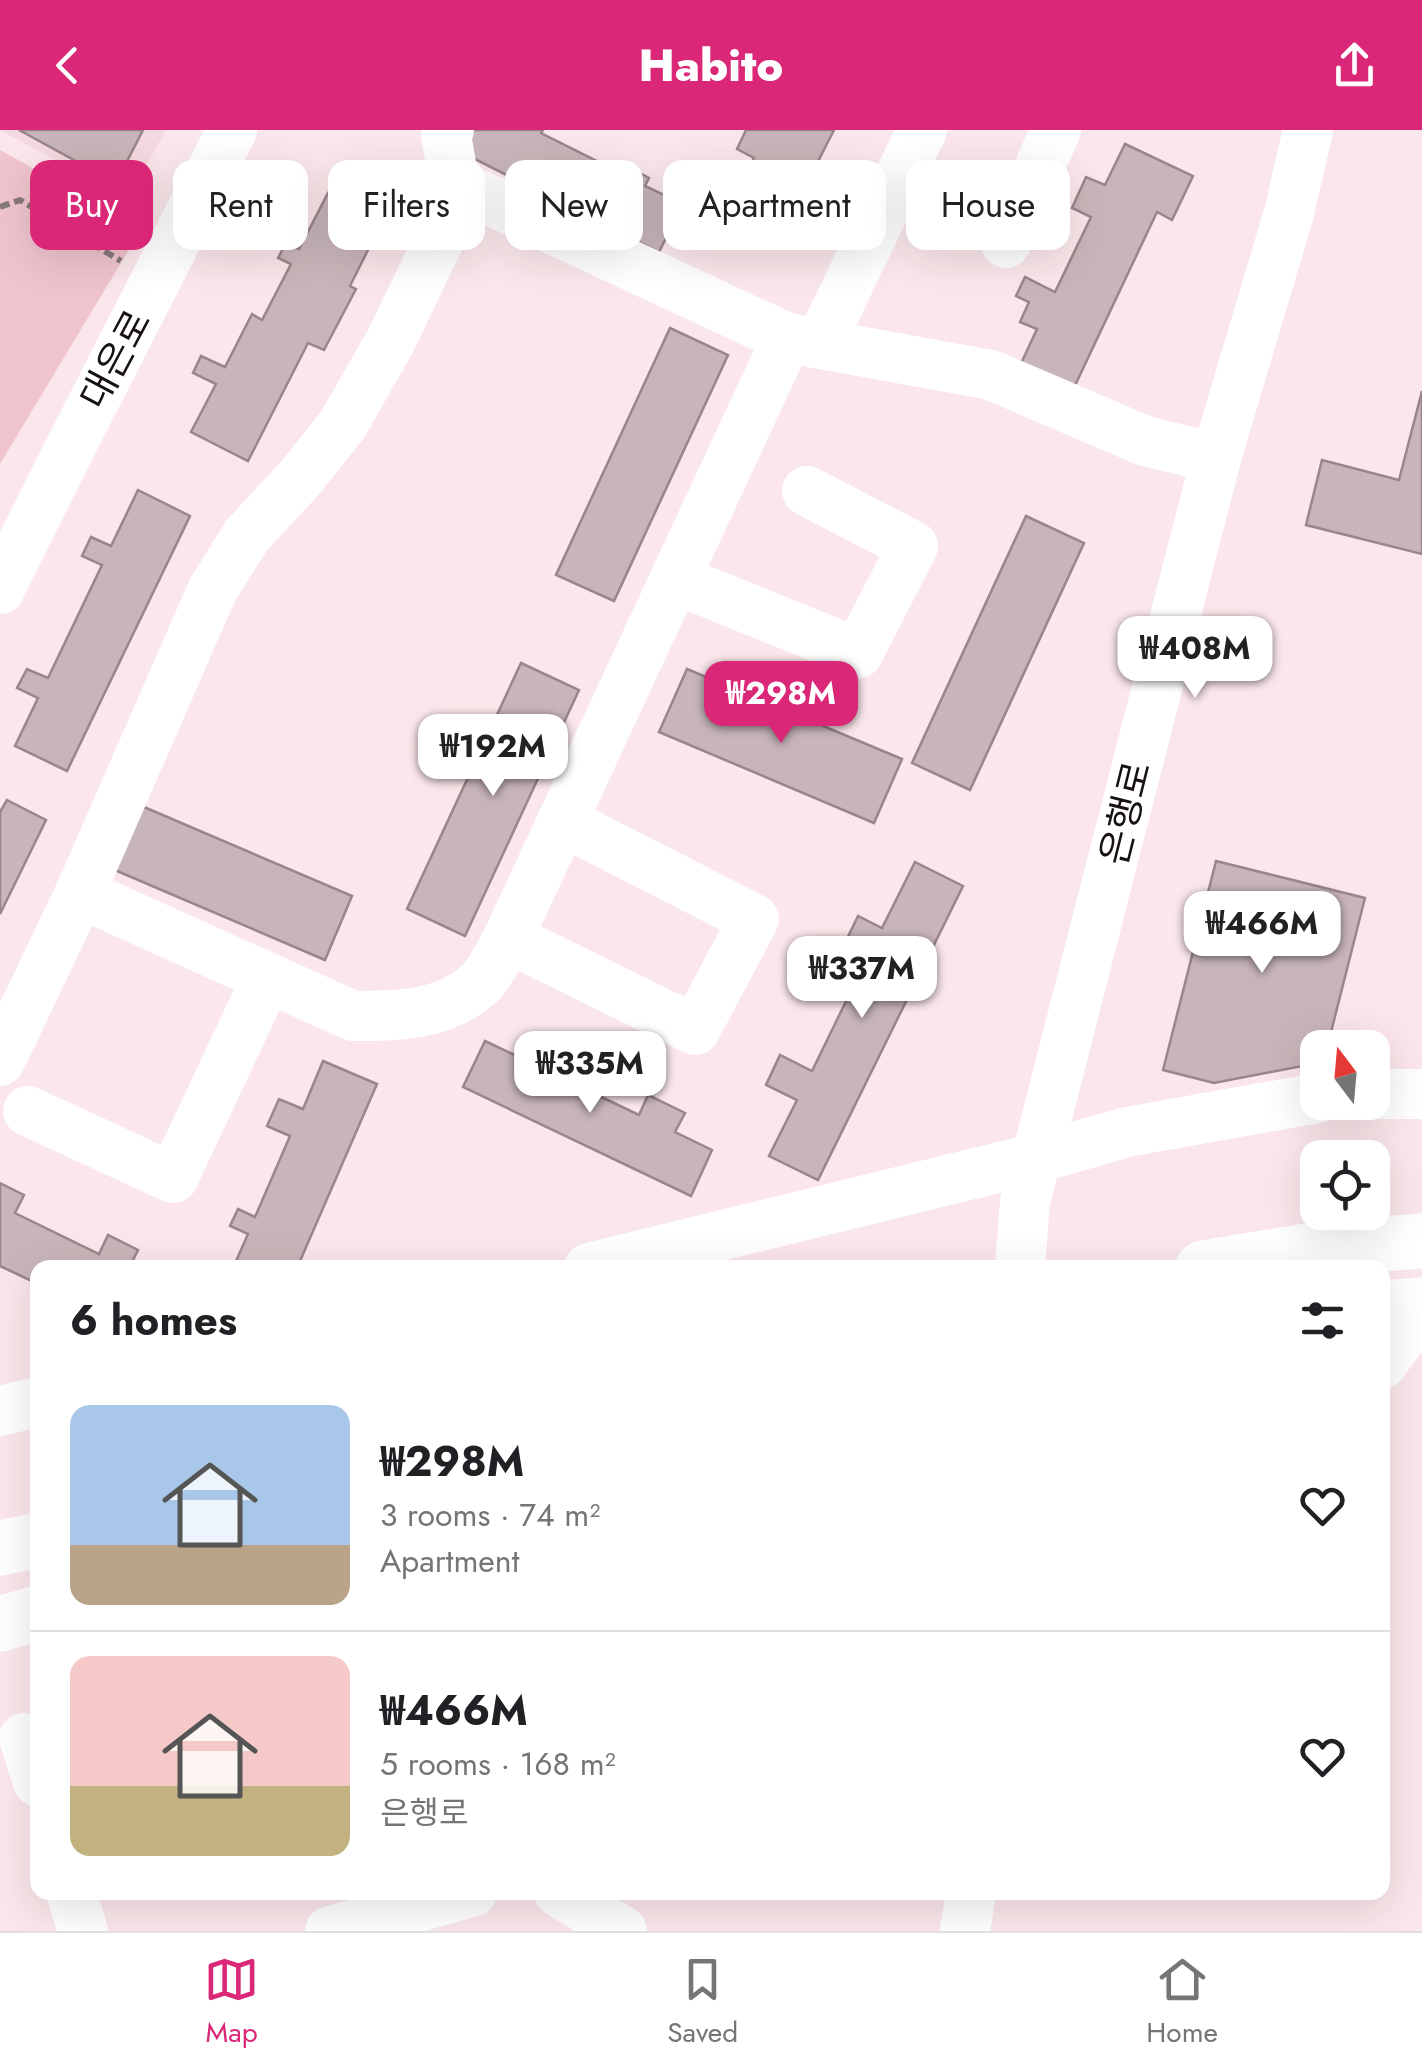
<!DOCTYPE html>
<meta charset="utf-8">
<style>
:root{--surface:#fff;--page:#f2f2f2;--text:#202124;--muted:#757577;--line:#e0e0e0;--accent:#db2777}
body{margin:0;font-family:Jost,"Noto Sans KR",sans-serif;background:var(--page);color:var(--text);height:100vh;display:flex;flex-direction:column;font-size:38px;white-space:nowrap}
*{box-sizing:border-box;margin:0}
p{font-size:32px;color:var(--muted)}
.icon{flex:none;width:55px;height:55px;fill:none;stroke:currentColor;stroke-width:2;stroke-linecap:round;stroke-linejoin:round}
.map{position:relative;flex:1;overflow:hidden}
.panel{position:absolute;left:30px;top:1130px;width:1360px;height:640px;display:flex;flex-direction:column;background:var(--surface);border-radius:20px;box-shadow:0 10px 40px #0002}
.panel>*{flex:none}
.banner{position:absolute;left:30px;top:30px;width:1362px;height:90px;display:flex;gap:20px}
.needle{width:65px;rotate:344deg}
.fabs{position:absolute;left:1300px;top:900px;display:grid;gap:20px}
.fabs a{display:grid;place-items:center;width:90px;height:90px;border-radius:20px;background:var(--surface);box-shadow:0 10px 40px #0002;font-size:50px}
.price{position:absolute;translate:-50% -85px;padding:0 22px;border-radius:20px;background:#fff;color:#222;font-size:32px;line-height:65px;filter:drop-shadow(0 2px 5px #0008)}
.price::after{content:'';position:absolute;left:50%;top:60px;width:30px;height:22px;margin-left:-15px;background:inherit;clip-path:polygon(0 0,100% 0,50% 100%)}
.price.on{background:var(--accent);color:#fff}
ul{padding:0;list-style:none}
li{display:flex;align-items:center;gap:30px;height:250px;padding:0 40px}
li+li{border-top:2px solid var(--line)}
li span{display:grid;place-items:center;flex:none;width:280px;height:200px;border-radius:20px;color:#555}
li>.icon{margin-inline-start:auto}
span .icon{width:120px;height:120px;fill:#fffc;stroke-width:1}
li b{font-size:42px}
h2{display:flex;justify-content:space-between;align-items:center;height:120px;padding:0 40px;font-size:42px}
.chip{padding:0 35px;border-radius:20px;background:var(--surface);box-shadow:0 10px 40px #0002;font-size:35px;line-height:90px}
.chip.on{background:var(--accent);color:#fff}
header{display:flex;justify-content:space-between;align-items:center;height:130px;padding:0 40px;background:var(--accent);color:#fff;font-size:45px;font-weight:800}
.tabs{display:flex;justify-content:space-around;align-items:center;height:140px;border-top:2px solid var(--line);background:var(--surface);font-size:28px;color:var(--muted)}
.tabs a{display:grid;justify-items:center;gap:5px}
.tabs .on{color:var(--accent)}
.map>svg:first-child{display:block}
.built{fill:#f5d9e0}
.green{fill:#f0c4ce}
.building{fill:#c8b5b9;stroke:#99868a;stroke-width:2.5}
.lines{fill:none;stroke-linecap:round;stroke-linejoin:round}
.path{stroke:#86797b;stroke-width:6;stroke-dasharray:10 5;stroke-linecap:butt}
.minor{stroke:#fff;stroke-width:50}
.major{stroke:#fff;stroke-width:55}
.labels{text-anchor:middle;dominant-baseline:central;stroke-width:8;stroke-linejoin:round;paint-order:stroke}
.street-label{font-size:38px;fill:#171112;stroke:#fff}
</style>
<header><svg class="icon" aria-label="back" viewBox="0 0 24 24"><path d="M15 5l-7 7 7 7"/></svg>Habito<svg class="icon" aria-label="share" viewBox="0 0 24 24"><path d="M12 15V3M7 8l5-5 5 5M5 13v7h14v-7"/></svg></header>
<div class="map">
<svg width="1422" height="1801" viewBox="0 0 1422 1801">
<rect width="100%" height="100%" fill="#fbe7eb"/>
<!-- built -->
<polygon class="built" points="0,0 166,0 128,69"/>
<!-- green -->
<polygon class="green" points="0,20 142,98 0,334"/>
<!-- building -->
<g class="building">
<polygon points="19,0 143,0 116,53"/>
<polygon points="467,0 543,0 541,3 619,42 623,34 649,48 645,56 683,74 659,122 457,20"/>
<polygon points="746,0 834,0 785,96 732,69 754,28 737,19"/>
<polygon points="1125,14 1193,46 1172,90 1157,82 1070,266 1017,242 1037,199 1020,192 1029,172 1016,166 1025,147 1055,162 1091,87 1072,78 1086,47 1105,55"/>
<polygon points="328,63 383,90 350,156 356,159 324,220 308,213 248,331 191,302 216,254 193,243 201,226 225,237 252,184 262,190 291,134 278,128 286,113 299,119"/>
<polygon points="670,198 728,225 614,471 556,445"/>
<polygon points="1422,261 1422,424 1306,395 1322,330 1399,350"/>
<polygon points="138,360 190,386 67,641 15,616 38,568 17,558 27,539 48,548 102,435 82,426 91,407 111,416"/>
<polygon points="1026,386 1084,413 970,660 912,633"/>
<polygon points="521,533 579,560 465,806 407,779"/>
<polygon points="687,539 902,629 874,693 659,602"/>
<polygon points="7,670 46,690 0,784 0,682"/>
<polygon points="137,674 352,766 325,830 110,738"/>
<polygon points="1216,731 1365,768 1327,918 1318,918 1318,933 1214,953 1163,940"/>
<polygon points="915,732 963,756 818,1050 769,1026 797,970 766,955 780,925 812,941 870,822 846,811 858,786 882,798"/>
<polygon points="485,911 525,930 533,913 559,926 551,943 639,985 648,965 685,983 675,1002 712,1020 691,1066 463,957"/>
<polygon points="323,931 377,954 297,1138 233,1138 248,1104 230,1096 238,1079 255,1087 290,1006 267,996 279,969 303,979"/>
<polygon points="0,1053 24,1065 15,1083 99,1124 108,1105 138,1120 129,1138 38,1138 38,1154 0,1136"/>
</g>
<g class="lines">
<!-- path -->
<polyline class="path" points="0,77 20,70 121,131"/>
<!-- minor -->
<g class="minor">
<polyline points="449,0 446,5 452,40 463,60"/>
<polyline points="1006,113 1056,0"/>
<polyline points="820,214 922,0"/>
<polyline points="675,449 858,523 913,416 807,361"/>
<path d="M0,459C75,305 155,154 232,0"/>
<path d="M80,763L353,886C397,886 444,886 479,854C491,843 500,822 508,808L787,208"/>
<polyline points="508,808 695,900 754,789 562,691"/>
<polyline points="0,931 80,763 212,461 247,405 301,347 343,294 391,210 464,58 787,208 991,245 1145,311 1216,328"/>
<polyline points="1372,964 1422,964"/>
<polyline points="28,981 173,1048 267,848"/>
<polyline points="589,1138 1037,1028 1127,1002 1318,968"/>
<polyline points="1020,1138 1025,1072 1216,328 1289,83 1308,0"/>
<polyline points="1382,1234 1422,1178"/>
<polyline points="0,1281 38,1272"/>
<polyline points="24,1608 38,1652"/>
<polyline points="71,1762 83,1801"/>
<polyline points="559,1762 622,1801"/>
<polyline points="330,1801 472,1762"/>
<polyline points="965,1801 971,1762"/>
</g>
<!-- major -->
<g class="major">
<polyline points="1203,1138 1319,1119 1422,1111"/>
<polyline points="1382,1178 1422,1175"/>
<polyline points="0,1418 38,1410"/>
<polyline points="0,1494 38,1483"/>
</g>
</g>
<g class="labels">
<!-- street labels -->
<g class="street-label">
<text transform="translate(115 229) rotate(-62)">대은로</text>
<text transform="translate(1125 683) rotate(-76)">은행로</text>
</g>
</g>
</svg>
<div class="fabs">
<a><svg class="needle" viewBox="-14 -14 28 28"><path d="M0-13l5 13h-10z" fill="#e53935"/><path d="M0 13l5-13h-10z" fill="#757577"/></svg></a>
<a><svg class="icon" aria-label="locate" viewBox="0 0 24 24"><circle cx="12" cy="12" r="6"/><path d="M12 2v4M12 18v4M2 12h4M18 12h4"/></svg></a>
</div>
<b class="price" style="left:1195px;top:571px">₩408M</b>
<b class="price on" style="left:781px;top:616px">₩298M</b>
<b class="price" style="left:493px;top:669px">₩192M</b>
<b class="price" style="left:1262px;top:846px">₩466M</b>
<b class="price" style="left:862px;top:891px">₩337M</b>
<b class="price" style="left:590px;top:986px">₩335M</b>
<div class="banner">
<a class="chip on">Buy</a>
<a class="chip">Rent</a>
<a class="chip">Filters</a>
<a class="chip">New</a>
<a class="chip">Apartment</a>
<a class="chip">House</a>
</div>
<section class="panel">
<h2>6 homes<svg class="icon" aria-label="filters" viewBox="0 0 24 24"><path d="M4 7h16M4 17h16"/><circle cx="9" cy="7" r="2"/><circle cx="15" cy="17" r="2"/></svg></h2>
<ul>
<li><span style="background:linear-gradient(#a9c7e8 70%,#b9a48a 0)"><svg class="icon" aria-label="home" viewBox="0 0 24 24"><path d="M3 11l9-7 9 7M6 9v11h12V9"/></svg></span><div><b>₩298M</b><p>3 rooms · 74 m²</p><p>Apartment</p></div><svg class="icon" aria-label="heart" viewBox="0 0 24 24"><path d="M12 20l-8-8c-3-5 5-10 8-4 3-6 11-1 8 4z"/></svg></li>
<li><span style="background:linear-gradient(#f6c9c9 65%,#c2b280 0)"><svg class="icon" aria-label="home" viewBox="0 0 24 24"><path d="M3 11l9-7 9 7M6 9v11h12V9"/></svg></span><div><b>₩466M</b><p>5 rooms · 168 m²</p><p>은행로</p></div><svg class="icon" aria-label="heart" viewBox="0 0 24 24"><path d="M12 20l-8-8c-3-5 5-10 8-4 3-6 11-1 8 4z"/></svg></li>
</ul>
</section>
</div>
<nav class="tabs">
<a class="on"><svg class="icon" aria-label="map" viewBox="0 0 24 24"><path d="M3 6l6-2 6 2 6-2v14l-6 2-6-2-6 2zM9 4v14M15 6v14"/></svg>Map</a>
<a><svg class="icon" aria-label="saved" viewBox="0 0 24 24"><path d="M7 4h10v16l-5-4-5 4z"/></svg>Saved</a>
<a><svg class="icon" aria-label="home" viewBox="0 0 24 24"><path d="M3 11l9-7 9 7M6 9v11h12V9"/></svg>Home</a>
</nav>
